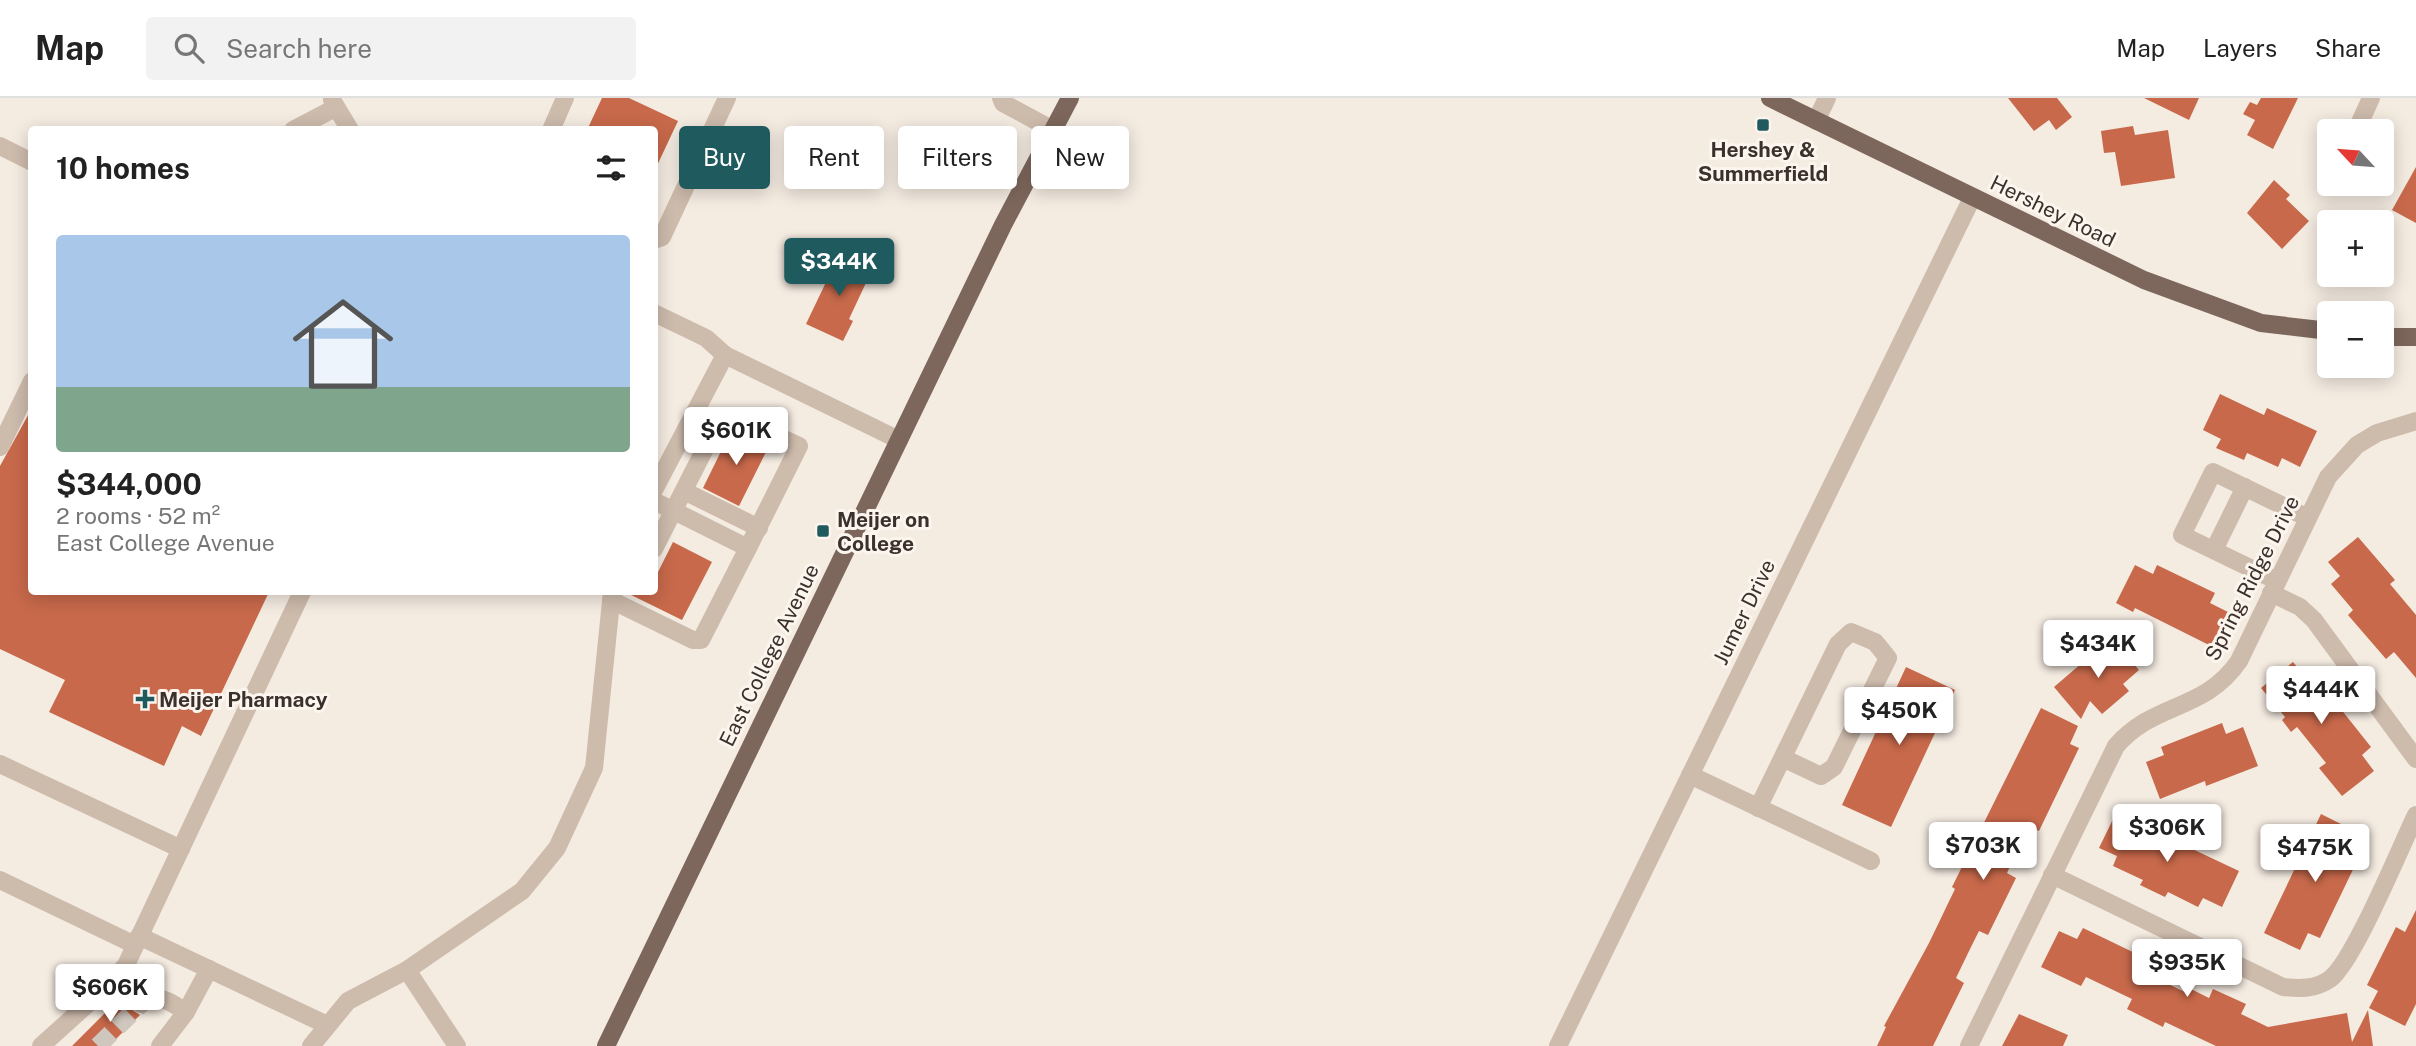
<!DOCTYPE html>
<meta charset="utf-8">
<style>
:root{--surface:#fff;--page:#f2f2f2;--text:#222;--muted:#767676;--line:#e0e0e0;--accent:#1f5a5e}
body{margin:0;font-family:"Public Sans",sans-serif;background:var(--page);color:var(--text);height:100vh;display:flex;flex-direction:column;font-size:26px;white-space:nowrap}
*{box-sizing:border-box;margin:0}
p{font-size:23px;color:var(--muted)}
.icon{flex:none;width:38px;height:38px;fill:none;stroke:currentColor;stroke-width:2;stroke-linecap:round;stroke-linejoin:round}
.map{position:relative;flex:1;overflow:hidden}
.side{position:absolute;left:28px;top:28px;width:630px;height:469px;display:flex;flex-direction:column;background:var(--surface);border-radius:7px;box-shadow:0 4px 18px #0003}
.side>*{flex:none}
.hud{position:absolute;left:679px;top:28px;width:665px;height:63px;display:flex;gap:14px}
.needle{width:46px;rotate:296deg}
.tools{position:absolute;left:2317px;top:21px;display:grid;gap:14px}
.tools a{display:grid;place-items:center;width:77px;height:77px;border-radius:7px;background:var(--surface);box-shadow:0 4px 18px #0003;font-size:35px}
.price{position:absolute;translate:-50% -60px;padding:0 16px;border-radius:7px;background:#fff;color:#222;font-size:23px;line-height:46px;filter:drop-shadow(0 2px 4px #0008)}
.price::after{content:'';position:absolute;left:50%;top:42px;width:21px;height:16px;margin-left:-10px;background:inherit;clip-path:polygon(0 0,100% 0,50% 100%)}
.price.current{background:var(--accent);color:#fff}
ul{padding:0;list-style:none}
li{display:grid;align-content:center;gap:14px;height:371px;padding:0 28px}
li+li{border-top:2px solid var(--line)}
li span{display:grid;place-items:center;height:217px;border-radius:7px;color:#555}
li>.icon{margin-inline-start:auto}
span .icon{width:126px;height:126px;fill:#fffc;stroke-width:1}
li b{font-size:30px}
h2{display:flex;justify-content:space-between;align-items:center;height:84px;padding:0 28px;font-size:30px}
.tag{padding:0 24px;border-radius:7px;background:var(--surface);box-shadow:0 4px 18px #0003;font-size:24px;line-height:63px}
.tag.current{background:var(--accent);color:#fff}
header{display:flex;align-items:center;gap:42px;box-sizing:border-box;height:98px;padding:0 35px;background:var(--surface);border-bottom:2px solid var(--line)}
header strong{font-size:33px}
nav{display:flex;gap:38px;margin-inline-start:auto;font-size:24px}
.search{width:490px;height:63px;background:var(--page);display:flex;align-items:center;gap:18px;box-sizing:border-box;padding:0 24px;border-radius:7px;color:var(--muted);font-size:26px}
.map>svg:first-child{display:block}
.building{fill:#c8694b}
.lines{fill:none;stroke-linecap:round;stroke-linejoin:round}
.minor-tunnel{stroke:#cfc6bd;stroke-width:18;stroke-dasharray:18 9;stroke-linecap:butt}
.minor{stroke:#cdbbac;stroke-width:18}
.major{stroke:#7d675c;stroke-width:18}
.poi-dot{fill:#1f5a5e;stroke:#fbf5ee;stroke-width:2.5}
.labels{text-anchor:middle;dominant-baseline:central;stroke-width:6;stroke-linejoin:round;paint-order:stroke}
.poi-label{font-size:21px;font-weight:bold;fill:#3b302b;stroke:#fbf5ee;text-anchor:start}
.street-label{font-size:21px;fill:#3b302b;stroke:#fbf5ee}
</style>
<header>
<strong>Map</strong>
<div class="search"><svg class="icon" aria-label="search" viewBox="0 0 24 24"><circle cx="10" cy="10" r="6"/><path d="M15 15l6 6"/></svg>Search here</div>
<nav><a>Map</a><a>Layers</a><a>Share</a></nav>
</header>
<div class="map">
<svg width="2416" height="948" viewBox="0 0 2416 948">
<rect width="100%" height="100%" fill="#f4ebe1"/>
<!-- building -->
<g class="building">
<polygon points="602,0 629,0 678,23 654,74 654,32 587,32"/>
<polygon points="2008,0 2057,0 2072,19 2056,32 2049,22 2034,33"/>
<polygon points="2144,0 2199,0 2189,22"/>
<polygon points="2261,0 2298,0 2273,51 2247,37 2255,22 2243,16 2250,4 2257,7"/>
<polygon points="2133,28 2135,37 2168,32 2175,80 2121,88 2115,54 2104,55 2101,33"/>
<polygon points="2416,69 2416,125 2392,112"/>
<polygon points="2274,82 2290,97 2286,101 2309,123 2282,151 2247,115"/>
<polygon points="839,157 872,172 849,221 853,223 843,243 806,226"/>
<polygon points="2220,296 2264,317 2267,310 2317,333 2300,369 2282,360 2278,369 2247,355 2244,362 2216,350 2221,341 2203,332"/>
<polygon points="32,310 32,494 269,494 201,638 182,628 164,668 49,614 65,582 0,551 0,368"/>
<polygon points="736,332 769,348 739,408 703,390 731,333"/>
<polygon points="2358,439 2395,482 2390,486 2416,517 2416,580 2394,554 2386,561 2348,517 2353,512 2331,486 2340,478 2328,464"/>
<polygon points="673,444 712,464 682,522 625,494 654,494 654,482"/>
<polygon points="2135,467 2153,476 2157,467 2215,495 2210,505 2228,514 2211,548 2135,510 2133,514 2116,505"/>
<polygon points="2111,540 2139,572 2123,586 2129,593 2102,616 2090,603 2081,621 2054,589"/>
<polygon points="2293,564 2307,581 2313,576 2371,649 2362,657 2374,673 2342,698 2319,670 2326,665 2297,629 2291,634 2282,622 2285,619 2261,590"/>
<polygon points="1906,569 1955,592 1891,729 1842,707"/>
<polygon points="2041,610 2078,628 2070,646 2079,650 2039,733 2030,729 2020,746 2007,775 2016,780 1988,837 1979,833 1970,851 1956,880 1964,885 1933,948 1877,948 1886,929 1884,928 1929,845 1955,791 1952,789"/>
<polygon points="2222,625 2226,636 2243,629 2258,668 2206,688 2205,683 2160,701 2146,664 2164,657 2161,649"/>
<polygon points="2116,715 2239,773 2222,809 2203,800 2198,809 2168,794 2165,799 2140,787 2143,782 2113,768 2117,758 2099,750"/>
<polygon points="2321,716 2357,734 2348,751 2360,757 2320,840 2308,835 2300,852 2264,835"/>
<polygon points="2416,812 2416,906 2405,928 2369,910 2378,893 2367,887 2396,829 2405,834"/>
<polygon points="2083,830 2168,871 2162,883 2189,896 2191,891 2209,900 2213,891 2246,906 2241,916 2268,929 2347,915 2352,944 2368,912 2373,948 2216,948 2165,924 2163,929 2127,911 2132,901 2086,879 2081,888 2041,869 2059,833 2077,841"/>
<polygon points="127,893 133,898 131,911 140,917 109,948 72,948"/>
<polygon points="2019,916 2068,937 2063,948 2002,948"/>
</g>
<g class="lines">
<!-- minor-tunnel -->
<polyline class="minor-tunnel" points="98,948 141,906"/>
<!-- minor -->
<g class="minor">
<polyline points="1001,0 1003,5 1053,32"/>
<polyline points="332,2 350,32"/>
<polyline points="1816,23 1827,0"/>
<polyline points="293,32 335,10"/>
<polyline points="551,32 565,0"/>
<polyline points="2356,33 2371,0"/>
<polyline points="0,48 32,64"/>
<polyline points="654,142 662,139 727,0"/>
<polyline points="654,215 706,240 725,257 899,342"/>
<polyline points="0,349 32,283"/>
<polyline points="654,392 725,257"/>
<polyline points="684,393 759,430"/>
<polyline points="654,451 717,327 736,319 799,348 748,450"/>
<polyline points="2214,452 2245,389"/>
<polyline points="2277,483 2182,437 2213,374 2308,420"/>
<polyline points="2271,495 2300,509 2314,522 2416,661"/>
<polyline points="611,502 693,542 701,542 748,450 654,403"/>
<polyline points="0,666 181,751"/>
<polyline points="1690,677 1871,763"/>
<polyline points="1758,710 1838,546 1851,534 1875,544 1888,560 1834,669 1821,678 1783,660"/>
<path d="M2052,777L2283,889C2300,891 2316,891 2330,881C2354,863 2400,750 2416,717"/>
<polyline points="0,782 135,847"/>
<polyline points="139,838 327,927"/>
<polyline points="407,872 457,948"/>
<path d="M141,906C158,893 170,904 186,914"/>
<polyline points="41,948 102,893 126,867 302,494"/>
<polyline points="160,948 186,914 209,871"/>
<polyline points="311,948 348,903 407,872 522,793 557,750 594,670 612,494"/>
<polyline points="1558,948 1972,100"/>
<path d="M1969,948L2116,648C2155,603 2204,614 2239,563L2328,379L2357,347L2377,335L2416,323"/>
</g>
<!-- major -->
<g class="major">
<polyline points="1770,0 2144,182 2261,225 2329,233"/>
<polyline points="2382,239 2416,239"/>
<polyline points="606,948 1003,127 1070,0"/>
</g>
</g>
<!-- markers -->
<g class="poi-dot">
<rect x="1756" y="20" width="14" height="14" rx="3.5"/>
<rect x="816" y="426" width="14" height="14" rx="3.5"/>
<path d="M141.5 590.5h7v7h7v7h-7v7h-7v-7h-7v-7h7z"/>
</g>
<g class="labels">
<!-- poi labels -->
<g class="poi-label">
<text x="1763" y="51" text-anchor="middle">Hershey &amp;<tspan x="1763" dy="24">Summerfield</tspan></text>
<text x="837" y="421">Meijer on<tspan x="837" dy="24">College</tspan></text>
<text x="159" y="601">Meijer Pharmacy</text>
</g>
<!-- street labels -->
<g class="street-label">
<text transform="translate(2053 113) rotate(26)">Hershey Road</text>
<text transform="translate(2252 480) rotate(-63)">Spring Ridge Drive</text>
<text transform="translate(1744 514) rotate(-64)">Jumer Drive</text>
<text transform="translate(769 557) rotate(-64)">East College Avenue</text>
</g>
</g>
</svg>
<div class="tools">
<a><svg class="needle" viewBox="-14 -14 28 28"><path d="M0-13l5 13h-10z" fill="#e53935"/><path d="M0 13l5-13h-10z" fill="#767676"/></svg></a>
<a>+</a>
<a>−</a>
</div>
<b class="price current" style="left:839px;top:200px">$344K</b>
<b class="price" style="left:736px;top:369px">$601K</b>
<b class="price" style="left:2098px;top:582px">$434K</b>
<b class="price" style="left:2321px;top:628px">$444K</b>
<b class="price" style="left:1899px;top:649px">$450K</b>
<b class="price" style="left:2167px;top:766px">$306K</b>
<b class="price" style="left:1983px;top:784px">$703K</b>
<b class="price" style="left:2315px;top:786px">$475K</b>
<b class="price" style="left:2187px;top:901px">$935K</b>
<b class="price" style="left:110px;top:926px">$606K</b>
<div class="hud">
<a class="tag current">Buy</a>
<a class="tag">Rent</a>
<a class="tag">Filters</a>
<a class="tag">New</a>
</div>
<section class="side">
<h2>10 homes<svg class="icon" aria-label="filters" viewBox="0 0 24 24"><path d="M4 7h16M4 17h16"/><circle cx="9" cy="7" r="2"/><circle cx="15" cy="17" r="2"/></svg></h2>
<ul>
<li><span style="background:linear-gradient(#a9c7e8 70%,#7fa58c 0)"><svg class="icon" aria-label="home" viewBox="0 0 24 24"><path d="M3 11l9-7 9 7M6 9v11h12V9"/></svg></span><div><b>$344,000</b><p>2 rooms · 52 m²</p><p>East College Avenue</p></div></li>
</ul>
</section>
</div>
